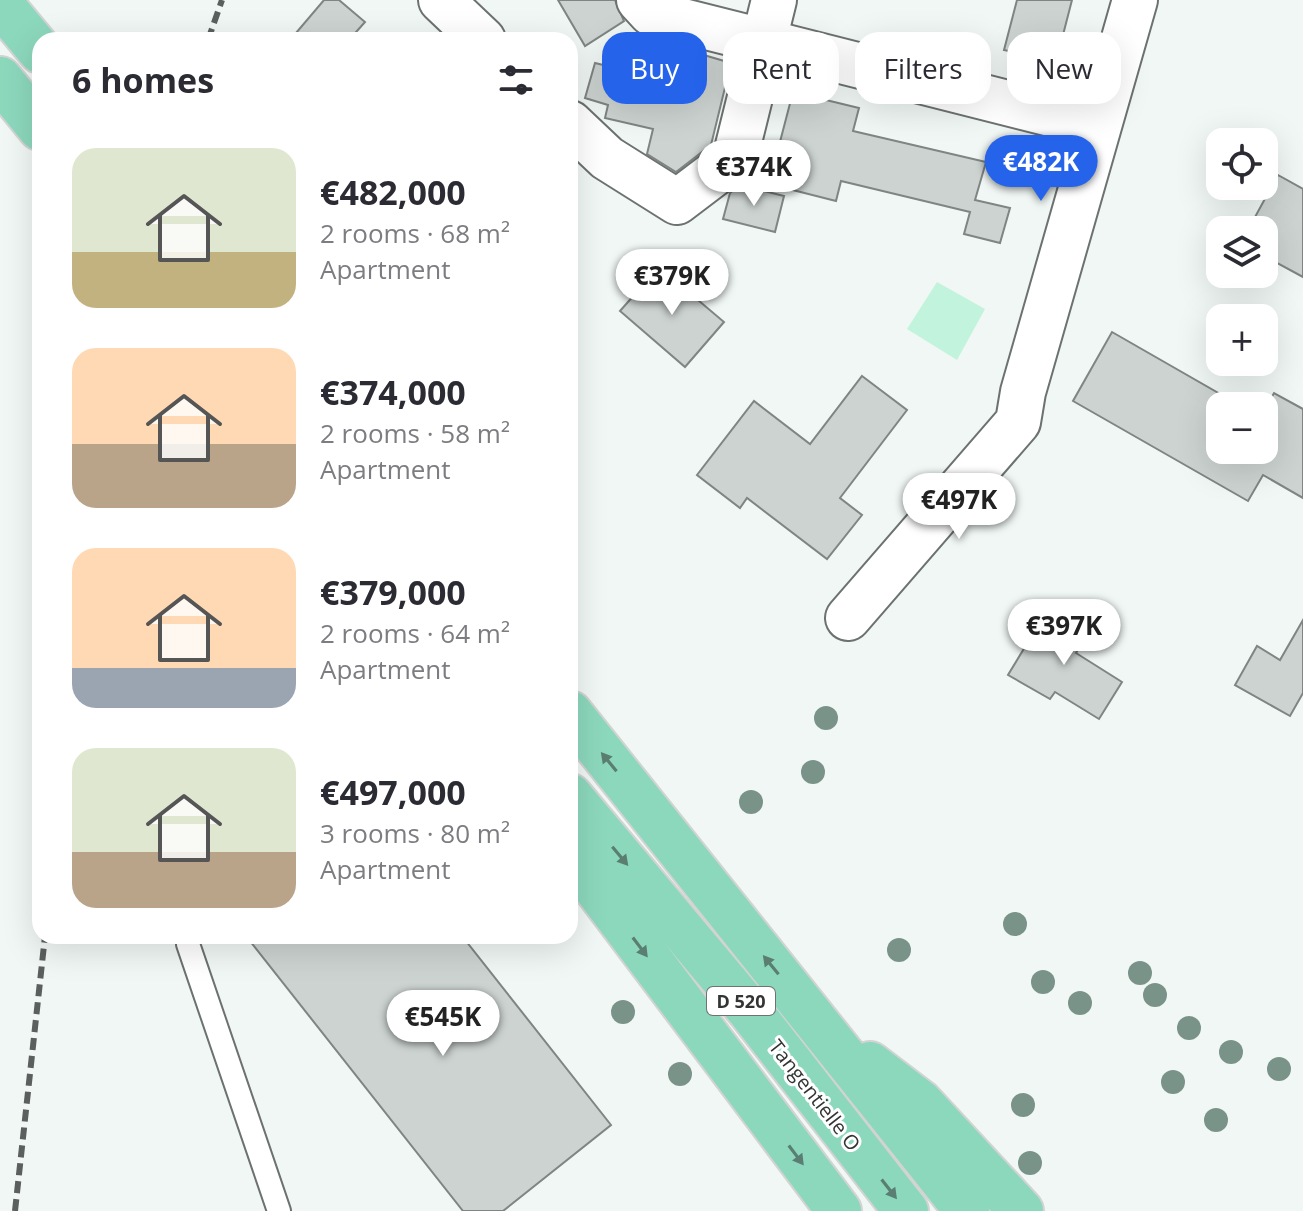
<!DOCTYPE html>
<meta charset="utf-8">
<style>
:root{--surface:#fff;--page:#f7f7f7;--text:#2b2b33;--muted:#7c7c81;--accent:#2563eb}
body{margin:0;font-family:"Open Sans",sans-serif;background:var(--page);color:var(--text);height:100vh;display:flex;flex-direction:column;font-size:30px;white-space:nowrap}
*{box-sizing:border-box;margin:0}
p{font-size:26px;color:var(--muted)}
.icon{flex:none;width:44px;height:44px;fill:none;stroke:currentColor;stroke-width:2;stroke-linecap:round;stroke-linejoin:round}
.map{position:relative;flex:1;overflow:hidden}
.panel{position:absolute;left:32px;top:32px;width:546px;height:912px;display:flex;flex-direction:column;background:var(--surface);border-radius:24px;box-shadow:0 8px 32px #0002}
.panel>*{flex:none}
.hud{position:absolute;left:602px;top:32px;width:580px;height:72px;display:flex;gap:16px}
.tools{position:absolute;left:1206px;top:128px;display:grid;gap:16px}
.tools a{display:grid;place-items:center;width:72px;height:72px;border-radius:16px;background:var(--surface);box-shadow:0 8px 32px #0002;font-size:40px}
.price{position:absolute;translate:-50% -68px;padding:0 18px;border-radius:28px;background:#fff;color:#222;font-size:26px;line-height:52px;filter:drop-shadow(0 2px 4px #0008)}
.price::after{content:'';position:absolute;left:50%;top:48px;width:24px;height:18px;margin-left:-12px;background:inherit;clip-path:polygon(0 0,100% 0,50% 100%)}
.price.current{background:var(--accent);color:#fff}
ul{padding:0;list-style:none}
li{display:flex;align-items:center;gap:24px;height:200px;padding:0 40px}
li span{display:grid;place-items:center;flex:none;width:224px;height:160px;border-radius:24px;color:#555}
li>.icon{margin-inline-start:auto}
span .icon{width:96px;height:96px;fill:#fffc;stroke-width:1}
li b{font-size:34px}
h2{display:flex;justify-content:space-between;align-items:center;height:96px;padding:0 40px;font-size:34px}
.tag{padding:0 28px;border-radius:24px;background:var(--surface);box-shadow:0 8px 32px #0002;font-size:28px;line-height:72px}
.tag.current{background:var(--accent);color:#fff}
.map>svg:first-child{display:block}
.green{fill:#c2f4dd}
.building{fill:#ccd3d0;stroke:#7f8582;stroke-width:2}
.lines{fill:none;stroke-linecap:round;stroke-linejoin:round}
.lane-casing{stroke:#6c726f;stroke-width:26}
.street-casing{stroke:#6c726f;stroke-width:48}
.primary-casing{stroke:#d2d3d2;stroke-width:48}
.lane{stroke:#fff;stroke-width:22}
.street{stroke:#fff;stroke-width:44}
.primary{stroke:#8cd8bd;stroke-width:44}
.rail{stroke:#5b5f5d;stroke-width:6;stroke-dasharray:12 6;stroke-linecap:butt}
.tree{fill:#7a9389}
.oneway{fill:#5a7e71}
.labels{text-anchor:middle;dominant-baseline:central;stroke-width:6;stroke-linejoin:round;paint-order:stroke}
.shield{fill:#fff;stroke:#707270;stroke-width:2}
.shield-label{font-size:18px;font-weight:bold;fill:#323533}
.street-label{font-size:20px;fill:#323533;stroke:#fff}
</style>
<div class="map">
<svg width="1303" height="1211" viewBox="0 0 1303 1211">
<rect width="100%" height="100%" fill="#f0f7f4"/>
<!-- green -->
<polygon class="green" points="937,282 985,309 957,360 907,329"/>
<!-- building -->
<g class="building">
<polygon points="324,0 339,0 365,22 349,40 290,40"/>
<polygon points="558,0 615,0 624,21 585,46"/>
<polygon points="1017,0 1072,0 1056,62 1004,50"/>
<polygon points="697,53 731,63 711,145 676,172 647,154 653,129 605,118 608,105 585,98 595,63 689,86"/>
<polygon points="793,92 859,108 853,131 986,162 975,200 1010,208 1000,243 964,234 970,212 841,181 836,201 769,184"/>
<polygon points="1278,175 1303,189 1303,277 1264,256 1264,222 1255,217"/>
<polygon points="740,185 784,196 775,232 723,219 730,193"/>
<polygon points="659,267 724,322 685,367 620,311"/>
<polygon points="1112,332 1241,406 1220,406 1220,450 1264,450 1264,411 1274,393 1303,409 1303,498 1263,475 1248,501 1073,401"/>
<polygon points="862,376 907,410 840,498 862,515 827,559 747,498 740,508 697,475 754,401 810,444"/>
<polygon points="1048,609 1088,632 1076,653 1122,682 1099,719 1055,692 1050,699 1008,675"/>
<polygon points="1303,620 1303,693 1290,716 1235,685 1257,646 1280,660"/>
<polygon points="246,936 462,936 611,1125 503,1211 463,1211"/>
</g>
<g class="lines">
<!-- lane casing -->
<g class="lane-casing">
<polyline id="lane" points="188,944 279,1211"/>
</g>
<!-- street casing -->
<g class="street-casing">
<g id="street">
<polyline points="441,0 483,40"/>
<polyline points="639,0 651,13 1098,126"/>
<polyline points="570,123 607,158 677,202 735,158 774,0"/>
<polyline points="848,618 1018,422 1023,392 1135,0"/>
</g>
</g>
<!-- primary casing -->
<g class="primary-casing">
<g id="primary">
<polyline points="0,3 40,51"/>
<polyline points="0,79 40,128"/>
<polyline points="570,713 967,1211"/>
<polyline points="570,796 750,1011 906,1211"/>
<polyline points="570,805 586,875 839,1211"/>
<polyline points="870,1064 920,1102 1021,1211"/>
</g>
</g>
<!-- lane -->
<use href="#lane" class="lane"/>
<!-- street -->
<use href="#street" class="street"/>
<!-- primary -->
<use href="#primary" class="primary"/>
<!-- rail -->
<g class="rail">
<polyline points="208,40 222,0"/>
<polyline points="15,1211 45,936"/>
</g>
</g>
<!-- trees -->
<g class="tree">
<circle cx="826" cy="718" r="12"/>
<circle cx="813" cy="772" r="12"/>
<circle cx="751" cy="802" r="12"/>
<circle cx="1015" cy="924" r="12"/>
<circle cx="899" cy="950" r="12"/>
<circle cx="1140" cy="973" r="12"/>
<circle cx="1043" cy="982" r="12"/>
<circle cx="1155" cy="995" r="12"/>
<circle cx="1080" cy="1003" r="12"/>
<circle cx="623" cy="1012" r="12"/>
<circle cx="1189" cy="1028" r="12"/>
<circle cx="1231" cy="1052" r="12"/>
<circle cx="1279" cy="1069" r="12"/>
<circle cx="680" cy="1074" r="12"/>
<circle cx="1173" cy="1082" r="12"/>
<circle cx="1023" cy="1105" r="12"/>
<circle cx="1216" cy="1120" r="12"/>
<circle cx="1030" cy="1163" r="12"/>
</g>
<!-- one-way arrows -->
<defs><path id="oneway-solid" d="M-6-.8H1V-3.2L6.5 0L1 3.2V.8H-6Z" transform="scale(2)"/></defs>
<g class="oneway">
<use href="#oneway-solid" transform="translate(609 762) rotate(-129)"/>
<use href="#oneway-solid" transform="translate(620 856) rotate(50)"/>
<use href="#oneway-solid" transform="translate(640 947) rotate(53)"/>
<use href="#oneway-solid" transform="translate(771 965) rotate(-129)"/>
<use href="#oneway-solid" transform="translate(796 1155) rotate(53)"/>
<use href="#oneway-solid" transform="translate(889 1189) rotate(52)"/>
</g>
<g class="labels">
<!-- shield labels -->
<rect class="shield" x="707" y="987" width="68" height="28" rx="6"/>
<g class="shield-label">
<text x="741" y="1001">D 520</text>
</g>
<!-- street labels -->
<g class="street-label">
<text transform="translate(815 1095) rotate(52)">Tangentielle O</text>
</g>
</g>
</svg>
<div class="tools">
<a><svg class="icon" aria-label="locate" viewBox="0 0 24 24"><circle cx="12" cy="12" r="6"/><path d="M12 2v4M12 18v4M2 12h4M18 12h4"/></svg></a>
<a><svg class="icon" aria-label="layers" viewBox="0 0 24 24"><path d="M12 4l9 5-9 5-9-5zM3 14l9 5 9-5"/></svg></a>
<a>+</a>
<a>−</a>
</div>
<b class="price current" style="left:1041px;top:203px">€482K</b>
<b class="price" style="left:754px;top:208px">€374K</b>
<b class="price" style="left:672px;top:317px">€379K</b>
<b class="price" style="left:959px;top:541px">€497K</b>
<b class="price" style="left:1064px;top:667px">€397K</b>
<b class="price" style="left:443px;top:1058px">€545K</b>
<div class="hud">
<a class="tag current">Buy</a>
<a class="tag">Rent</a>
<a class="tag">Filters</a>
<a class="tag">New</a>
</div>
<section class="panel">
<h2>6 homes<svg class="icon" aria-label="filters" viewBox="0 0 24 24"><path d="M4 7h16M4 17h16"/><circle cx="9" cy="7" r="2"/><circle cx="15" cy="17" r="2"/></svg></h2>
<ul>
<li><span style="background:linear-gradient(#dfe7d0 65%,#c2b280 0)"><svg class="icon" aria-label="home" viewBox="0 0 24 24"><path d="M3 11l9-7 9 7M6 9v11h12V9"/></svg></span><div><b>€482,000</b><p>2 rooms · 68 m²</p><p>Apartment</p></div></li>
<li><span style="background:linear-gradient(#ffd9b3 60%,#b9a48a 0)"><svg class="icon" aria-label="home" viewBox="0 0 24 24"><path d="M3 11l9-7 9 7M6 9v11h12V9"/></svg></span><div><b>€374,000</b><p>2 rooms · 58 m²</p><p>Apartment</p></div></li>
<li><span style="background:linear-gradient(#ffd9b3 75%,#9aa5b1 0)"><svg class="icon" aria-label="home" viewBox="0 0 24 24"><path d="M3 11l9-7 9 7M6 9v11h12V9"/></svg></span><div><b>€379,000</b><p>2 rooms · 64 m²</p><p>Apartment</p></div></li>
<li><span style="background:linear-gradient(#dfe7d0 65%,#b9a48a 0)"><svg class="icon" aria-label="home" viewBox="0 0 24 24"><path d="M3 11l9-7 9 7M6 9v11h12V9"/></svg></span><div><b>€497,000</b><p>3 rooms · 80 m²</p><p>Apartment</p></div></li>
</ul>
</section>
</div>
